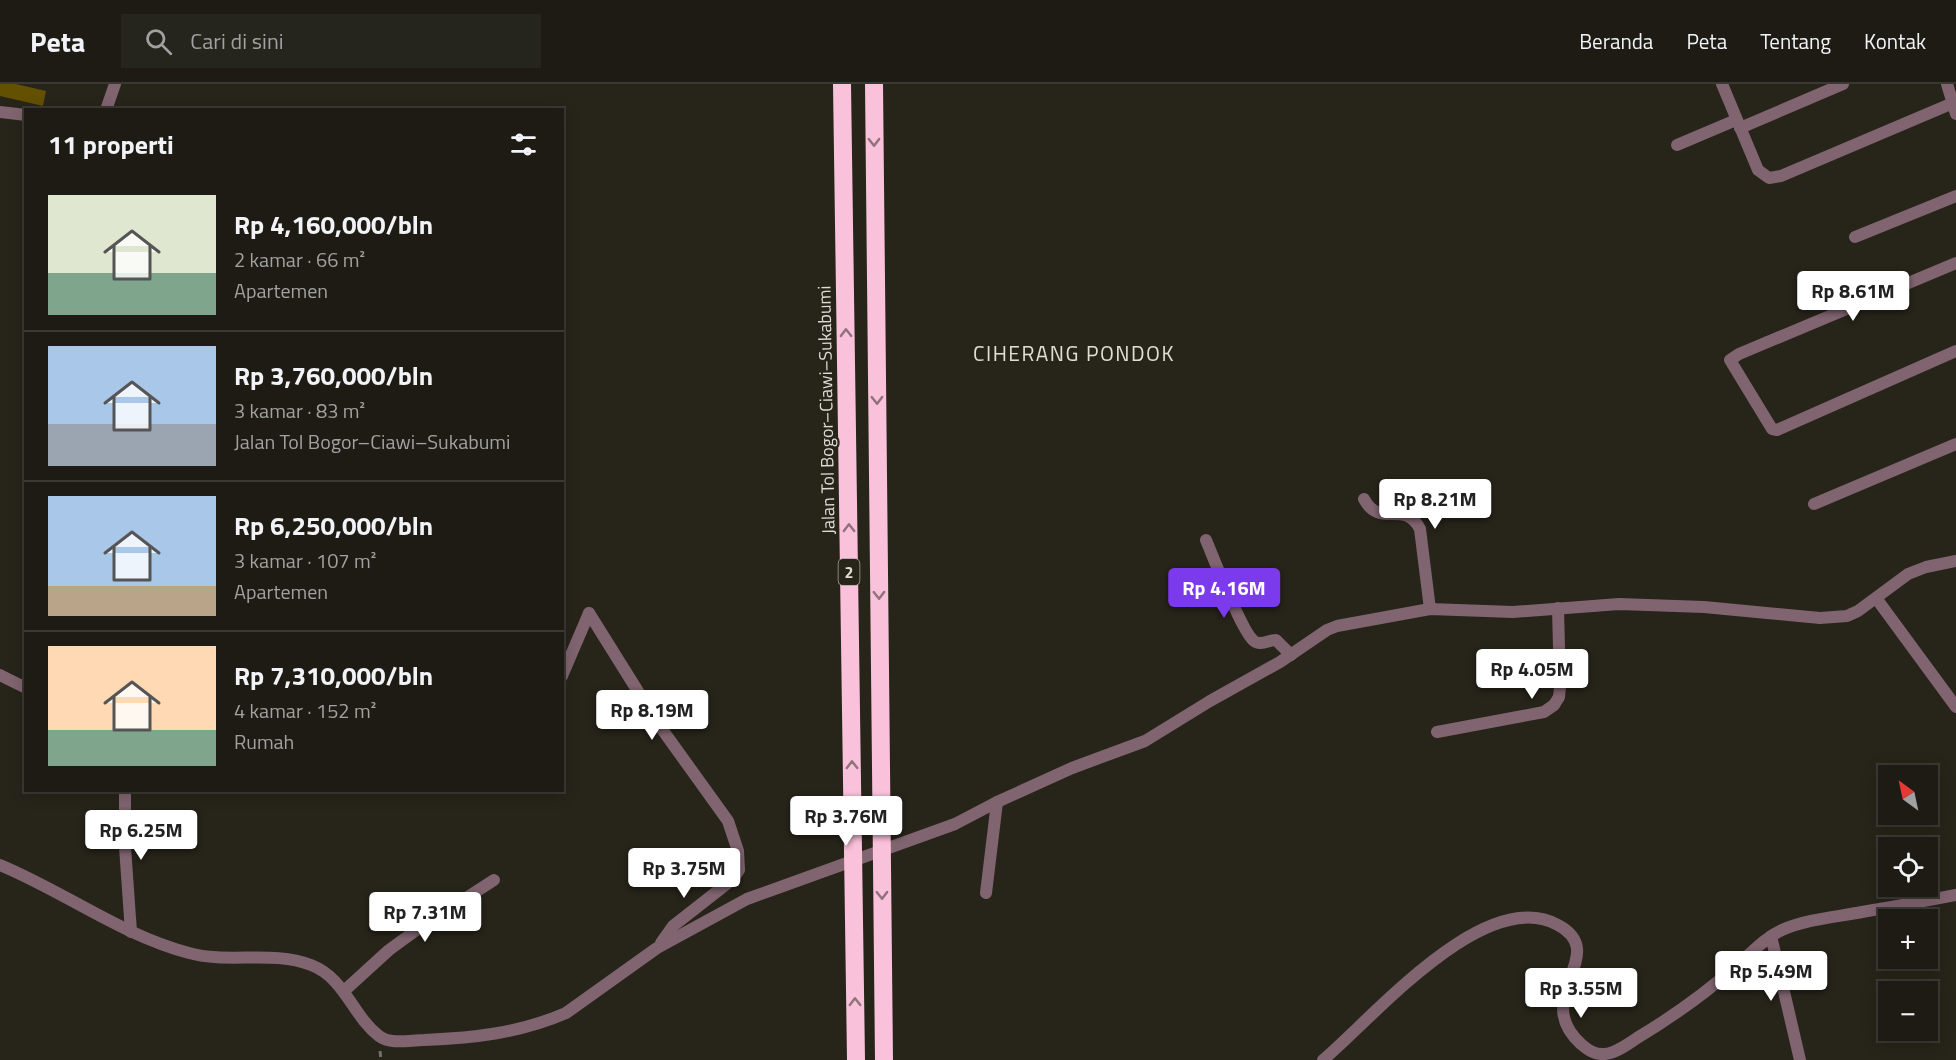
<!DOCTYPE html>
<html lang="id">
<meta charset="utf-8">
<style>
:root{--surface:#1d1b14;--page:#25241d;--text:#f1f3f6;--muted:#a0a1a0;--line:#3b3934;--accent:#7c3aed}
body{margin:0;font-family:"Titillium Web",sans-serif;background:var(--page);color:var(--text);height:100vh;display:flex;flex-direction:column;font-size:22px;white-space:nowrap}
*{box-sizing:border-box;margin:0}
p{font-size:20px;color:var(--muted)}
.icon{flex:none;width:33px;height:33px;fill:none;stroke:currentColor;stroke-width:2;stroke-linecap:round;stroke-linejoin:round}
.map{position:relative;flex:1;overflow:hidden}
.panel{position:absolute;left:24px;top:24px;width:540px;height:684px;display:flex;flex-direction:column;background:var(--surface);border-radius:0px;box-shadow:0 3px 15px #0003,0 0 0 2px var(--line)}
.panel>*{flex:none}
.needle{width:39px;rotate:327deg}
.buttons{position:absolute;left:1878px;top:681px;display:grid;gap:12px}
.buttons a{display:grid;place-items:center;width:60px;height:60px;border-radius:0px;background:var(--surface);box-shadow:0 3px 15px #0003,0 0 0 2px var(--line);font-size:30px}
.price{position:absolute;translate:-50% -51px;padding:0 14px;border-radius:6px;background:#fff;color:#222;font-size:20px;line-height:39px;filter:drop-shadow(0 2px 3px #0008)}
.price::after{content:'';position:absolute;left:50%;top:36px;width:18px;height:14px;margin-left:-9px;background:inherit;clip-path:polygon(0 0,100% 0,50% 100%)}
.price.active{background:var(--accent);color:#fff}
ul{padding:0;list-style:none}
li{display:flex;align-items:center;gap:18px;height:150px;padding:0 24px}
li+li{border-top:2px solid var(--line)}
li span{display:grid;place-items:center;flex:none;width:168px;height:120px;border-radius:0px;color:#555}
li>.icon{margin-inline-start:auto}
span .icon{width:72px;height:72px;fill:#fffc;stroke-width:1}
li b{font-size:26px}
h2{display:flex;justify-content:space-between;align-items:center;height:72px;padding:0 24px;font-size:26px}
header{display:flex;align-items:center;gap:36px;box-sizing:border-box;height:84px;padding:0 30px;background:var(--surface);border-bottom:2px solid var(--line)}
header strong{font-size:28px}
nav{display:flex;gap:33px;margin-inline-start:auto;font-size:21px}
.search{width:420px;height:54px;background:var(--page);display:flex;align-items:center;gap:15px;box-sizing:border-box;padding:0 21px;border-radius:0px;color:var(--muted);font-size:22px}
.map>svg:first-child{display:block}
.building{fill:#635000}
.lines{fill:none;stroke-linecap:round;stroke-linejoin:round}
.path{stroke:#747169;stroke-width:3;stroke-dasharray:6 3;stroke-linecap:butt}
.minor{stroke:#806470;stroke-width:12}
.motorway{stroke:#fac1da;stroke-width:18}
.oneway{stroke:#90727a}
.labels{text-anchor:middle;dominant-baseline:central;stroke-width:4.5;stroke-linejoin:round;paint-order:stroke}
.shield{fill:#27241a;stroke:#a6a49c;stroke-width:1.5}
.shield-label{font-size:16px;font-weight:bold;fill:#dddbd4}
.street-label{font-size:18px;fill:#dddbd4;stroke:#27241a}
.quarter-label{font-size:21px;letter-spacing:1.5px;fill:#e2dfd2;stroke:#27241a}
</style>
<header>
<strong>Peta</strong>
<div class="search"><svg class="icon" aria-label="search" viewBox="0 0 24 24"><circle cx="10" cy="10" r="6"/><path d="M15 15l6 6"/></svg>Cari di sini</div>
<nav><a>Beranda</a><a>Peta</a><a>Tentang</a><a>Kontak</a></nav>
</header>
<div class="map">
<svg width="1956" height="976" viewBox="0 0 1956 976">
<rect width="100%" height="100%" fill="#27241a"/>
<!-- building -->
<polygon class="building" points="0,0 16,0 46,7 43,22 0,12"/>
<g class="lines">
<!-- path -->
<polyline class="path" points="380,967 381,976"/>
<!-- minor -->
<g class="minor">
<polyline points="1722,0 1758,86 1769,94 1781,92 1953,19"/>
<polyline points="1947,0 1956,30"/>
<polyline points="106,26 115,0"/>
<polyline points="0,28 26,31"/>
<polyline points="1740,44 1843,0"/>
<polyline points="1677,61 1736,36"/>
<polyline points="1855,153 1956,112"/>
<polyline points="1956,179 1739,270 1730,276 1772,345 1777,346 1956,267"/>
<path d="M1364,415C1380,445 1405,415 1420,445L1430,525"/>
<polyline points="1814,420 1956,360"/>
<path d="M1206,456C1213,473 1243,550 1254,557C1260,562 1269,556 1276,556L1291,571"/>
<polyline points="1876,514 1956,623"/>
<polyline points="589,529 659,641 728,737 738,767 739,786 733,795 673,842 661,859"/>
<polyline points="0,591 26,604"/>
<polyline points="562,592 589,529"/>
<polyline points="1437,648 1544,628 1554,621 1559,613 1560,603 1558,524"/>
<polyline points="125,706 125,763 131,848"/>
<path d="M0,781C65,808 121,851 189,869C229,880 272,866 311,881C345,894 352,931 379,952C391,961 410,956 424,956C474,954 520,949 566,929L657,864L747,815L955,740L997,718L1072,684L1145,657L1210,617L1280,578L1327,546L1337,542L1430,525L1513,528L1619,520L1704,523L1820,534L1847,532L1858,527L1908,490L1926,483L1956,477"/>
<polyline points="986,809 997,718"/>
<polyline points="1771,852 1800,976"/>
<polyline points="344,907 389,866 415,847 494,796"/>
<path d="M1323,976C1374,933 1485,801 1558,841C1612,870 1529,913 1581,960C1588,966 1595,971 1605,970C1616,969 1628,960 1637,954C1672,933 1706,909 1736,882C1751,870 1764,854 1782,846C1807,835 1836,833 1862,828C1894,823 1925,817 1956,811"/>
</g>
<!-- motorway -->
<g class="motorway">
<polyline points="842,0 856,976"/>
<polyline points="874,0 884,976"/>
</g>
</g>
<!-- one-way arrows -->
<defs><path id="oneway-chevron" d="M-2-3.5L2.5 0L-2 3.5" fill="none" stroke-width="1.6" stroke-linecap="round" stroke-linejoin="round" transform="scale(1.5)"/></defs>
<g class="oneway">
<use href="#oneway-chevron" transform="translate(874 58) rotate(89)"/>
<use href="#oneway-chevron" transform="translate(846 249) rotate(-91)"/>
<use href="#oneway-chevron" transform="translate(877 316) rotate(89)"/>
<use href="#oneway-chevron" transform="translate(849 444) rotate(-91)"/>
<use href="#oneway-chevron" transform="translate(879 511) rotate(89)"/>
<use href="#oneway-chevron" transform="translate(852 681) rotate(-91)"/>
<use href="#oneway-chevron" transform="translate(882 811) rotate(89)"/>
<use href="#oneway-chevron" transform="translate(855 918) rotate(-91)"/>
</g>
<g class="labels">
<!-- shield labels -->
<rect class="shield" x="838.5" y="475" width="21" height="26" rx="4.5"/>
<g class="shield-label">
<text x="849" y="488">2</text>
</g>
<!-- street labels -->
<g class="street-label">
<text transform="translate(826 326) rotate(-91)">Jalan Tol Bogor–Ciawi–Sukabumi</text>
</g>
<!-- quarter labels -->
<g class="quarter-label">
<text x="1074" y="269">CIHERANG PONDOK</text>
</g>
</g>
</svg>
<div class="buttons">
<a><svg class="needle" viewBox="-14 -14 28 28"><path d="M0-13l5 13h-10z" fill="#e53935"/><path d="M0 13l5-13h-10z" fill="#a0a1a0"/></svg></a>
<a><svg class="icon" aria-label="locate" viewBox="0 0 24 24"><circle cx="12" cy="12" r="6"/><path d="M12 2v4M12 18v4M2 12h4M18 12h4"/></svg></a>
<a>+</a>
<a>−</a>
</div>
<b class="price" style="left:1853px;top:238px">Rp 8.61M</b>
<b class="price" style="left:1435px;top:446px">Rp 8.21M</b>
<b class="price active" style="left:1224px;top:535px">Rp 4.16M</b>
<b class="price" style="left:1532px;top:616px">Rp 4.05M</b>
<b class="price" style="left:652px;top:657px">Rp 8.19M</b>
<b class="price" style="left:846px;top:763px">Rp 3.76M</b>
<b class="price" style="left:141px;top:777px">Rp 6.25M</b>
<b class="price" style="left:684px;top:815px">Rp 3.75M</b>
<b class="price" style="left:425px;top:859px">Rp 7.31M</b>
<b class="price" style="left:1771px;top:918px">Rp 5.49M</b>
<b class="price" style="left:1581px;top:935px">Rp 3.55M</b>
<section class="panel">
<h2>11 properti<svg class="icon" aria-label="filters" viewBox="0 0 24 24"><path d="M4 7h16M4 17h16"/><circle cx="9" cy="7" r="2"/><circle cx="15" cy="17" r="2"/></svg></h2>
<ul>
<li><span style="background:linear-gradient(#dfe7d0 65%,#7fa58c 0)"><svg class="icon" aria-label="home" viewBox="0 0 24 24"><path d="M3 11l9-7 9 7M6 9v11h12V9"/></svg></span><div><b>Rp 4,160,000/bln</b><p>2 kamar · 66 m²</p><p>Apartemen</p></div></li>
<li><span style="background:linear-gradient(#a9c7e8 65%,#9aa5b1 0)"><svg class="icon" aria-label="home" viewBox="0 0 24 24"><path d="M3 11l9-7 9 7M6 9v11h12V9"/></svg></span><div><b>Rp 3,760,000/bln</b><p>3 kamar · 83 m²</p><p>Jalan Tol Bogor–Ciawi–Sukabumi</p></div></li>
<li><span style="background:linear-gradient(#a9c7e8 75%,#b9a48a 0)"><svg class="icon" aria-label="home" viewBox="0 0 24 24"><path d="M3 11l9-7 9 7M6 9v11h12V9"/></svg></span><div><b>Rp 6,250,000/bln</b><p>3 kamar · 107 m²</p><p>Apartemen</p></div></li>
<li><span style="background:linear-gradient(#ffd9b3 70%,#7fa58c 0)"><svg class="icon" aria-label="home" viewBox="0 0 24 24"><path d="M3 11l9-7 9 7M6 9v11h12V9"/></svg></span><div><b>Rp 7,310,000/bln</b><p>4 kamar · 152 m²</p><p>Rumah</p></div></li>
</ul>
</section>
</div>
